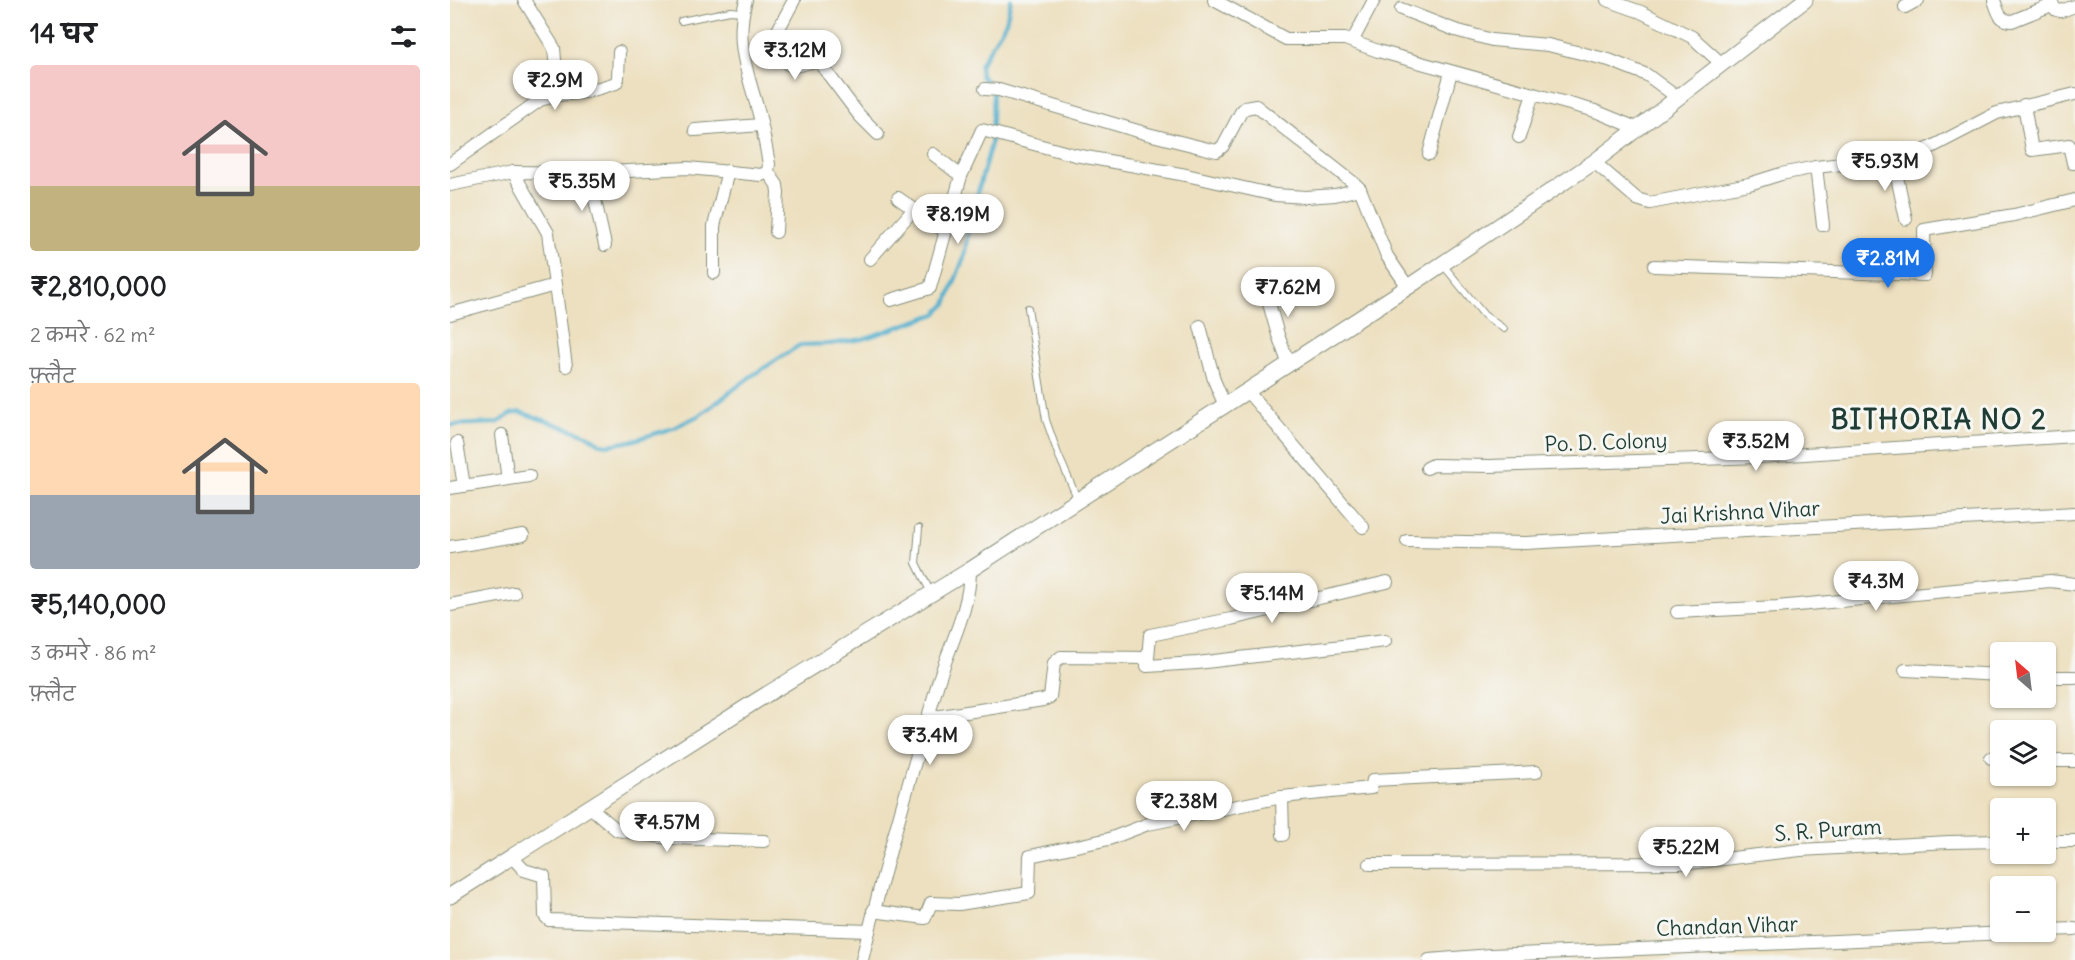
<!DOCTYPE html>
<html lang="hi">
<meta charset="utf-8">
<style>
:root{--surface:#fff;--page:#f6f6f6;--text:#202124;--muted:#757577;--accent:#1a73e8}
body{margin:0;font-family:Delius,"Playpen Sans Deva",sans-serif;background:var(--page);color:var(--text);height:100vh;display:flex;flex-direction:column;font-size:22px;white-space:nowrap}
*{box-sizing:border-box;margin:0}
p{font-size:20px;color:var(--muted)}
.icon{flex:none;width:33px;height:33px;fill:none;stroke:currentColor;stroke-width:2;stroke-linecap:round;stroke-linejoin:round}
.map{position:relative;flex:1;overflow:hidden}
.sheet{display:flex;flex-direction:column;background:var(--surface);width:450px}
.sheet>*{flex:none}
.needle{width:39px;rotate:332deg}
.controls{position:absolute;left:1540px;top:642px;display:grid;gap:12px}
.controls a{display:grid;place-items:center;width:66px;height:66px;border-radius:6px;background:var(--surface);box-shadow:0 2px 4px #0004;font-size:30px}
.price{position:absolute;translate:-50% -51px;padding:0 14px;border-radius:21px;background:#fff;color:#222;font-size:20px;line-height:39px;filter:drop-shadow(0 2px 3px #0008)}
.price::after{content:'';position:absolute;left:50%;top:36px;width:18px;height:14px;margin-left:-9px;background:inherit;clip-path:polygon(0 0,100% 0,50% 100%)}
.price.active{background:var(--accent);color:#fff}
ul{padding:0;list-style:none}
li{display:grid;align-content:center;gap:12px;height:318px;padding:0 30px}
li span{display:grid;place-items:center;height:186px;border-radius:6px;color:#555}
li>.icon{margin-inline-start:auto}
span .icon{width:108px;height:108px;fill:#fffc;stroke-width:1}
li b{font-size:26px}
h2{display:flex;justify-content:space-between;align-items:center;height:72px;padding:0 30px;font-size:26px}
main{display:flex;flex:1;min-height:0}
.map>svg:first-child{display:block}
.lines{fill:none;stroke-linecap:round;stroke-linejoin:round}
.stream{stroke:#4fafce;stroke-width:4}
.service-casing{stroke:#868e7a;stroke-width:8}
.minor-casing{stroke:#868e7a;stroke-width:14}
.tertiary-casing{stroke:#868e7a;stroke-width:17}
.service{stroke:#fff;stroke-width:6}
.minor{stroke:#fff;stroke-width:12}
.tertiary{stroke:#fff;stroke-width:15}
.labels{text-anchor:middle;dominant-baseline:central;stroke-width:6;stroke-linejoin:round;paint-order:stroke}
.street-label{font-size:21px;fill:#1f3d34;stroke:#f6f6f2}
.district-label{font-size:27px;font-weight:bold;letter-spacing:1.5px;fill:#1f3d34;stroke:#f6f6f2}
</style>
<main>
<section class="sheet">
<h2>14 घर<svg class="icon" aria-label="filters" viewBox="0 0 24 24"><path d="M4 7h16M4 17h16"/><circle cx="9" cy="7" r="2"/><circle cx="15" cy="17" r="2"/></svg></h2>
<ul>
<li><span style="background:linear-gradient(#f6c9c9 65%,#c2b280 0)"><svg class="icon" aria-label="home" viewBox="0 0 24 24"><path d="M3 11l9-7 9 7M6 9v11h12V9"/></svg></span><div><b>₹2,810,000</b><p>2 कमरे · 62 m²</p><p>फ़्लैट</p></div></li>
<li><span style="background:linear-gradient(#ffd9b3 60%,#9aa5b1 0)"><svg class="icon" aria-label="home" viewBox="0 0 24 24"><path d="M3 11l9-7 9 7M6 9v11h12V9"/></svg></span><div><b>₹5,140,000</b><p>3 कमरे · 86 m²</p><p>फ़्लैट</p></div></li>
</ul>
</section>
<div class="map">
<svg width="1625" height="960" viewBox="0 0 1625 960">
<rect width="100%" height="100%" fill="#f6f6f2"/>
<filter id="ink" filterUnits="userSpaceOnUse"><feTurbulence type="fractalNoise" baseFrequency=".0167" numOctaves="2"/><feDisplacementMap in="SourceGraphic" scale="12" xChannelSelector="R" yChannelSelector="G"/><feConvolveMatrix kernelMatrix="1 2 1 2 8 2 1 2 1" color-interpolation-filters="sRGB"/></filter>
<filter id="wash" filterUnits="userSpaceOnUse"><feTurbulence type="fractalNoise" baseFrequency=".008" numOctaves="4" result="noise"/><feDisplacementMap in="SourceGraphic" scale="24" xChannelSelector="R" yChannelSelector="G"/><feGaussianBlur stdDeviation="1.35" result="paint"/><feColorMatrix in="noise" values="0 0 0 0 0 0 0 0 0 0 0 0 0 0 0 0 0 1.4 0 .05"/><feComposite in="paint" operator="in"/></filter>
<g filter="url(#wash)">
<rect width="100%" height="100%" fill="#ede0c0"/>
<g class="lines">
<!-- stream -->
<g class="stream">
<polyline points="539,84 531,76 530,65 556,22 561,0"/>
<polyline points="0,425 47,423 61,414 70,412 137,435 150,444 159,445 181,441 223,428 250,415 300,377 350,345 380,344 413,339 486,314 496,304 514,257 521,217 541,144 543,92"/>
</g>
</g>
</g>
<g filter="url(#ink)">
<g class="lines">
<!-- service casing -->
<g class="service-casing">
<g id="service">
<polyline points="231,21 280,11 293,12"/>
<polyline points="993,265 1034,315 1054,329"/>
<polyline points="578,308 596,420 608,454 628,500"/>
<polyline points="469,528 466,563 481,593"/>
</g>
</g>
<!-- minor casing -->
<g class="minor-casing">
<g id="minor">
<polyline points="74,0 104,48 108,95"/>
<path d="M344,0L326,34V42L338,64C348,70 358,59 369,62L409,115L428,134"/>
<polyline points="764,0 836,39 895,39 928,51 1145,111 1189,129"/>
<polyline points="1157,0 1191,12 1242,37 1272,64"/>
<path d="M1544,0C1548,11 1549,21 1562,21L1602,5"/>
<polyline points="1600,0 1606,10 1611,11 1625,6"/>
<polyline points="1455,7 1468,0"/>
<polyline points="951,9 1005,30 1042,40 1098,45 1159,60 1197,75 1228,98"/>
<polyline points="903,40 924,0"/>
<polyline points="535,89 549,90 698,134 762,150 767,151 773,146 791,112 795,108 806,106 905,184 910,189 937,256 958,287"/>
<polyline points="1574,105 1582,150 1619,145 1623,163 1625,163"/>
<polyline points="245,130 311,125"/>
<polyline points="1069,137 1083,94"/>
<polyline points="483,154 511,176"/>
<polyline points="979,154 1001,72"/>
<polyline points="1443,158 1456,219"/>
<polyline points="1144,162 1187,199 1200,203 1299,184 1331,174 1366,167 1443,158 1474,151 1547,113 1625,94"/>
<polyline points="0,164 90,100 108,95 136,92 166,83 168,78 169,52"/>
<polyline points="1366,167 1373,225"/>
<polyline points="63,172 98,233 116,366"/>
<polyline points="318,172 327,185 328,192 326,232"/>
<polyline points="139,173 155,245"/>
<path d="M0,185L63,172L139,173L238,168L311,175L318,172L319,164C316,147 313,130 309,114C298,73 284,43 296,0"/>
<polyline points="448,198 496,232"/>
<polyline points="420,259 464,209"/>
<polyline points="1204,266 1475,275 1474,230 1564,215 1625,200"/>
<polyline points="264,273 264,226 278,171"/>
<polyline points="812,279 828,335 839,365"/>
<polyline points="441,300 480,288 511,176 532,130 625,155 736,175 825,195 856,197 885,195 910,189"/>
<polyline points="0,314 105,285"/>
<polyline points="750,326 764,380 775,406"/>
<polyline points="798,392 913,527"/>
<polyline points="52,435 58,479"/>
<polyline points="7,443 14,486"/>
<polyline points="977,468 983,465 1040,466 1309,457 1625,436"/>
<polyline points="0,488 79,476"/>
<polyline points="957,541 1076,543 1625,513"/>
<polyline points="0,547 73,535"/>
<polyline points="0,605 64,593"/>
<polyline points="1227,612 1327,607 1600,581 1625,584"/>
<polyline points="698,658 700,635 781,619 937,582"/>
<polyline points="1455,670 1551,675"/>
<polyline points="1596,677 1625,677"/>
<polyline points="478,718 593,700 600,697 604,663 611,657 698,658 697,666 747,663 935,641"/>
<polyline points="1541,758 1551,759"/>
<polyline points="1596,761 1625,761"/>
<polyline points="832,797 833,835"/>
<polyline points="140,807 167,830 219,838 314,841"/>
<polyline points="1596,841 1625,841"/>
<polyline points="62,857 74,870 94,876 95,916 99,920 419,931"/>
<polyline points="920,864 1240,863 1350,850 1499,842 1551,841"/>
<polyline points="423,911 475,918 481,903 509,904 579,893 580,856 659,839 698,824 832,797 921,788 923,780 1086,772"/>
<polyline points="1596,930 1625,929"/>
<path d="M412,960C434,867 461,775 488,683C499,646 520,609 520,570"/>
<polyline points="979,960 1041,955 1386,941 1577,932"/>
</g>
</g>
<!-- tertiary casing -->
<g class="tertiary-casing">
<polyline id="tertiary" points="0,896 306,701 520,570 958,287 1144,162 1355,0"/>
</g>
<!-- service -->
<use href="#service" class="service"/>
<!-- minor -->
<use href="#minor" class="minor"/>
<!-- tertiary -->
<use href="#tertiary" class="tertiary"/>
</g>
</g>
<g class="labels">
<!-- street labels -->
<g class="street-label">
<text transform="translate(1156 442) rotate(-2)">Po. D. Colony</text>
<text transform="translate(1290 512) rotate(-3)">Jai Krishna Vihar</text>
<text transform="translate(1378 830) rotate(-4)">S. R. Puram</text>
<text transform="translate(1277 926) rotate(-2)">Chandan Vihar</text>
</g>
<!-- district labels -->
<g class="district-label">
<text x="1489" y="419">BITHORIA NO 2</text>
</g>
</g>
</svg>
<div class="controls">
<a><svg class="needle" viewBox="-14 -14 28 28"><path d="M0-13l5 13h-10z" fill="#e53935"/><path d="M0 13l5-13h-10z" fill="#757577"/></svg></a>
<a><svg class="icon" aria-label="layers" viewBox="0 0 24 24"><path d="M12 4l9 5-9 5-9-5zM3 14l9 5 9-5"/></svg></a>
<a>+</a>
<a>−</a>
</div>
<b class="price" style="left:345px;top:81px">₹3.12M</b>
<b class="price" style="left:105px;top:111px">₹2.9M</b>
<b class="price" style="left:1435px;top:192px">₹5.93M</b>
<b class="price" style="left:132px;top:212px">₹5.35M</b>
<b class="price" style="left:508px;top:245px">₹8.19M</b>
<b class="price active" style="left:1438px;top:289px">₹2.81M</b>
<b class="price" style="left:838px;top:318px">₹7.62M</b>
<b class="price" style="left:1306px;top:472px">₹3.52M</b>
<b class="price" style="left:1426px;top:612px">₹4.3M</b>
<b class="price" style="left:822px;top:624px">₹5.14M</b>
<b class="price" style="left:480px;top:766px">₹3.4M</b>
<b class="price" style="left:734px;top:832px">₹2.38M</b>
<b class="price" style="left:217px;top:853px">₹4.57M</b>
<b class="price" style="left:1236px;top:878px">₹5.22M</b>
</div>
</main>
